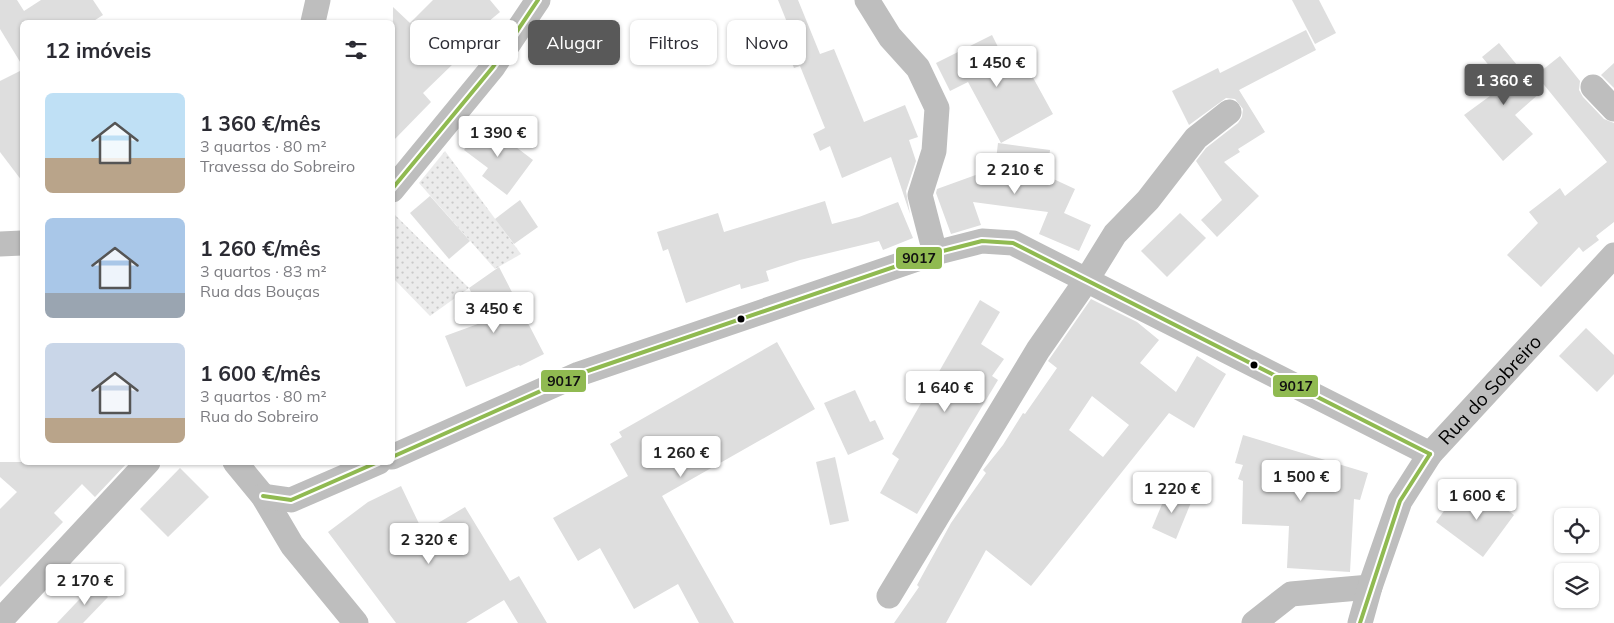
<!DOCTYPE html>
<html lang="pt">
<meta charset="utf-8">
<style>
:root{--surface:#fff;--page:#f2f2f3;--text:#2b2b33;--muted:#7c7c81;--accent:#595959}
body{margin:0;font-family:Mulish,sans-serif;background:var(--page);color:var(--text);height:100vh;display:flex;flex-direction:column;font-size:19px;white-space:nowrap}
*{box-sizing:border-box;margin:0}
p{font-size:16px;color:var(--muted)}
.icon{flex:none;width:28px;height:28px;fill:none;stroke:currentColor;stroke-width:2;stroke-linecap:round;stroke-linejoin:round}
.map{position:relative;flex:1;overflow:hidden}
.panel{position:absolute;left:20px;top:20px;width:375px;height:445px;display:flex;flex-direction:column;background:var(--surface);border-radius:8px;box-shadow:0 1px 4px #0004}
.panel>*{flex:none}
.banner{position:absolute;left:410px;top:20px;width:475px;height:45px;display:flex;gap:10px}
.controls{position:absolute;left:1554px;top:508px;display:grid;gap:10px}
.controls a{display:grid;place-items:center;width:45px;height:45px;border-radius:8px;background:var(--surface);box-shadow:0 1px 4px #0004;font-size:25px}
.price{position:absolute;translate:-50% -42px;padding:0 11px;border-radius:5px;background:#fff;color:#222;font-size:16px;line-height:32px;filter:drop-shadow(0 1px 2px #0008)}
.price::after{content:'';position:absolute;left:50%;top:30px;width:15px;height:11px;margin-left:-8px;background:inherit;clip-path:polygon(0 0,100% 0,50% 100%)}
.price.current{background:var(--accent);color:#fff}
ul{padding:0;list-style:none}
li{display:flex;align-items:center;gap:15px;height:125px;padding:0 25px}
li span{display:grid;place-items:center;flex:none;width:140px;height:100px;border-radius:8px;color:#555}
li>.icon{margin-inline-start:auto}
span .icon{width:60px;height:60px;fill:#fffc;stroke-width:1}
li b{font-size:21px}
h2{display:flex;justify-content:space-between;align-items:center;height:60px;padding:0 25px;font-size:21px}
.tag{padding:0 18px;border-radius:8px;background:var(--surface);box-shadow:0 1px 4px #0004;font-size:18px;line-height:45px}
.tag.current{background:var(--accent);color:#fff}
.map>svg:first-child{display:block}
.grass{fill:url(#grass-dots)}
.building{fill:#dedede;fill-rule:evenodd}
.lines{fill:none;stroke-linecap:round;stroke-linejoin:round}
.minor{stroke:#bebebe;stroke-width:25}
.bus-1-casing{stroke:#fff;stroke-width:8}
.bus-1{stroke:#90ba51;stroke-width:4}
.bus-dot{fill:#000;stroke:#fff;stroke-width:2}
.labels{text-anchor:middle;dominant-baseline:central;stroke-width:4.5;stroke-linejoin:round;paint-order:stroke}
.street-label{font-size:19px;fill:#000;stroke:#fff}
.line-badge{stroke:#fff;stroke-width:2}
.pale-badge-label{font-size:14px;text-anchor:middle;font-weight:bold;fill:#111}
</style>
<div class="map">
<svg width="1614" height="623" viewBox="0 0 1614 623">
<defs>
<pattern id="grass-dots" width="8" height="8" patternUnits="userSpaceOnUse" patternTransform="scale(1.25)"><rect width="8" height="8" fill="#ebebeb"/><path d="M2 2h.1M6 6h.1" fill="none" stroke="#c8c8c8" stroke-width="1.8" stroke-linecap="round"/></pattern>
</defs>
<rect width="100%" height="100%" fill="#fff"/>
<!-- grass -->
<g class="grass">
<polygon points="445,151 521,254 495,269 419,183"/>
<polygon points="393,213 469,288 430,316 393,278"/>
</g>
<!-- building -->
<g class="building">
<polygon points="0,0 17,0 24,11 41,0 93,0 103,15 92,22 22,22 22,65 0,29"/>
<polygon points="433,0 490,0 500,12 477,31 454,63 423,93 431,102 392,142 393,7 410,23"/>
<polygon points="778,0 798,0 820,54 834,49 864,122 905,105 918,137 909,140 916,161 906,191 910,214 891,157 842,178 830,146 820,151 813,134 825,128 800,66 794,68 781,36 791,32"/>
<polygon points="1292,0 1319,0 1336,33 1315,44"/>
<polygon points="1306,30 1316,50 1239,90 1265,132 1238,149 1240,152 1224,162 1259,196 1217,237 1201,220 1222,200 1196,161 1206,148 1238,123 1242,117 1243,109 1235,99 1226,98 1189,125 1172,91 1218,68 1220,73"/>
<polygon points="992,35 1010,71 1025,63 1053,114 1001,143 968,82 950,91 936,63"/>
<polygon points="1499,43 1540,93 1515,115 1533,134 1503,161 1464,115 1505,85 1482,57"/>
<polygon points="1560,56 1580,81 1579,90 1583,97 1604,119 1614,123 1614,222 1596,236 1599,240 1583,252 1579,247 1541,287 1507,255 1538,223 1529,212 1560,188 1565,196 1607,162 1536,75"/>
<polygon points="1614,63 1614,88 1601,75"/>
<polygon points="22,70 22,181 0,152 0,81"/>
<polygon points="484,123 533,160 507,195 482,176 488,168 464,150"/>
<polygon points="998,143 1050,150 1047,176 1075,189 1064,213 1091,225 1079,251 1039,234 1048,212 973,202 981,225 951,234 936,193 937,189 995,168"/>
<polygon points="430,196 470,241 449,259 410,213"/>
<polygon points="520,200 538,227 514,244 495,219"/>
<polygon points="825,201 832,224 859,217 898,202 913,238 883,250 879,241 800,260 766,271 769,281 741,289 740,284 686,303 668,249 663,251 657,232 718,213 724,232"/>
<polygon points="1180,213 1206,238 1167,277 1141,251"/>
<polygon points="499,267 544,354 520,366 519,365 466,387 445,336 486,321 469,288"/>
<path d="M1091,299L1137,322L1159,340L1140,363L1176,392L1197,356L1226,374L1194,428L1169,413L1031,586L986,550L946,623H894L919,587L917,585L951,523L986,473L983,470L1003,445L1023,413L1025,414L1057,368L1048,361ZM1092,396L1129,425L1103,457L1069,430Z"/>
<polygon points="980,300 1000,312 981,344 1004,359 992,376 998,380 917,514 880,493 899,459 892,454"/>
<polygon points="1586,328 1614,355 1614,374 1597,392 1559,356"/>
<polygon points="777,342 815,409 662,496 734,623 699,623 678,584 634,609 600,548 578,561 553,518 628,476 610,444 622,437 619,432"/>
<polygon points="855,390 870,422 875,420 884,439 848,455 824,403"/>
<polygon points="1243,435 1368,473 1360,500 1354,499 1350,572 1287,568 1289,526 1242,524 1243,481 1238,479 1243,465 1235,463"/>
<polygon points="835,457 849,521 830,525 816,462"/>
<polygon points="0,462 128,462 95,497 82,484 54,513 63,522 0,587 0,509 17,492 0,477"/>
<polygon points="180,468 209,497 168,537 140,509"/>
<polygon points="401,486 423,532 465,507 510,581 519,576 547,623 518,623 504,600 466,623 396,623 328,532 368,502"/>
<polygon points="1477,487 1514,515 1483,557 1436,522 1449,504 1459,511"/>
<polygon points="1168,490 1192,500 1176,539 1152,528"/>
<polygon points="94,584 108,597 83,623 57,623"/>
</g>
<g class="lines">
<!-- minor -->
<g class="minor">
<polyline points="867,0 890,37 918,68 937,108 934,151 920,195 935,253"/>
<polyline points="313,22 318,0"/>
<polyline points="1593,87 1614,109"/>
<polyline points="392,190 493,67 538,0"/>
<polyline points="0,244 22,243"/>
<polyline points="392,457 579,374 935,253 982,241 1013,243 1430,454"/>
<polyline points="235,462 263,496 292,545 356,623"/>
<polyline points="263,496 291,500 379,462"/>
<polyline points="889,596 1038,350 1086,281 1115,234 1148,200 1196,138 1229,112"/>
<polyline points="0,621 148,462"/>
<polyline points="1254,623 1291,594 1370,587"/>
<path id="s1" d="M1360,623L1370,587L1400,501L1430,454L1614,255"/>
</g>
<!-- bus-1 casing -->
<g class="bus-1-casing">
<g id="bus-1">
<polyline points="392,189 493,67 538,0"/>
<polyline points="392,457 579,374 935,253 982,241 1013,243 1430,454"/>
<polyline points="263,496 291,500 378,462"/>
<polyline points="1360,623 1400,501 1430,454"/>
</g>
</g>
<!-- bus-1 -->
<use href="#bus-1" class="bus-1"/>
</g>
<!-- markers -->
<g class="bus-dot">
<circle cx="741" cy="319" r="4.5"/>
<circle cx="1254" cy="365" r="4.5"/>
</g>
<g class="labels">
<!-- street labels -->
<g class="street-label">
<text stroke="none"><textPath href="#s1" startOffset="272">Rua do Sobreiro</textPath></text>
</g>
</g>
<g class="line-badge">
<rect x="895" y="246" width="48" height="24" rx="5" fill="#90ba51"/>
<rect x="540" y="369" width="47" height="24" rx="5" fill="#90ba51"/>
<rect x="1272" y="374" width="47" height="24" rx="5" fill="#90ba51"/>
</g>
<g class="pale-badge-label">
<text x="919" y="263">9017</text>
<text x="564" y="386">9017</text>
<text x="1296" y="391">9017</text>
</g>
</svg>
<div class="controls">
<a><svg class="icon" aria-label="locate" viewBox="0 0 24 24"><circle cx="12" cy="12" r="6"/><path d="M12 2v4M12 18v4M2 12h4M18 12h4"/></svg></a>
<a><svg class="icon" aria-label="layers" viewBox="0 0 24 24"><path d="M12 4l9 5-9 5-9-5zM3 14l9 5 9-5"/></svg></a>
</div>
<b class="price" style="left:997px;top:88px">1 450 €</b>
<b class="price current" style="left:1504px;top:106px">1 360 €</b>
<b class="price" style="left:498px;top:158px">1 390 €</b>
<b class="price" style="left:1015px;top:195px">2 210 €</b>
<b class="price" style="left:494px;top:334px">3 450 €</b>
<b class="price" style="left:945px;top:413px">1 640 €</b>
<b class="price" style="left:681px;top:478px">1 260 €</b>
<b class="price" style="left:1301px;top:502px">1 500 €</b>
<b class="price" style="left:1172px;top:514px">1 220 €</b>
<b class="price" style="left:1477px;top:521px">1 600 €</b>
<b class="price" style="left:429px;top:565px">2 320 €</b>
<b class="price" style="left:85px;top:606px">2 170 €</b>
<div class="banner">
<a class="tag">Comprar</a>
<a class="tag current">Alugar</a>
<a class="tag">Filtros</a>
<a class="tag">Novo</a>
</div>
<section class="panel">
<h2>12 imóveis<svg class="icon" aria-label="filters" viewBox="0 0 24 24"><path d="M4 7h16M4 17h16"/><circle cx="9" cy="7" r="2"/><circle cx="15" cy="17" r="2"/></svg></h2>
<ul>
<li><span style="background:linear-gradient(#bfe0f5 65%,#b9a48a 0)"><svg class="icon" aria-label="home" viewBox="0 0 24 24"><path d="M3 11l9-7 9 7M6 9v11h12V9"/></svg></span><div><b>1 360 €/mês</b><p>3 quartos · 80 m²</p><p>Travessa do Sobreiro</p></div></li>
<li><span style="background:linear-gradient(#a9c7e8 75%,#9aa5b1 0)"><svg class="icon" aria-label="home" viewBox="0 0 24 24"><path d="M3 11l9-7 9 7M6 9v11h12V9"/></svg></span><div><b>1 260 €/mês</b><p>3 quartos · 83 m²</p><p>Rua das Bouças</p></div></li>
<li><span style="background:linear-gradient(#c9d6e8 75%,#b9a48a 0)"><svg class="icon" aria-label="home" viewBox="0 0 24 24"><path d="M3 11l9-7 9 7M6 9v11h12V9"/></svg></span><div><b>1 600 €/mês</b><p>3 quartos · 80 m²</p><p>Rua do Sobreiro</p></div></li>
</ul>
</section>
</div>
